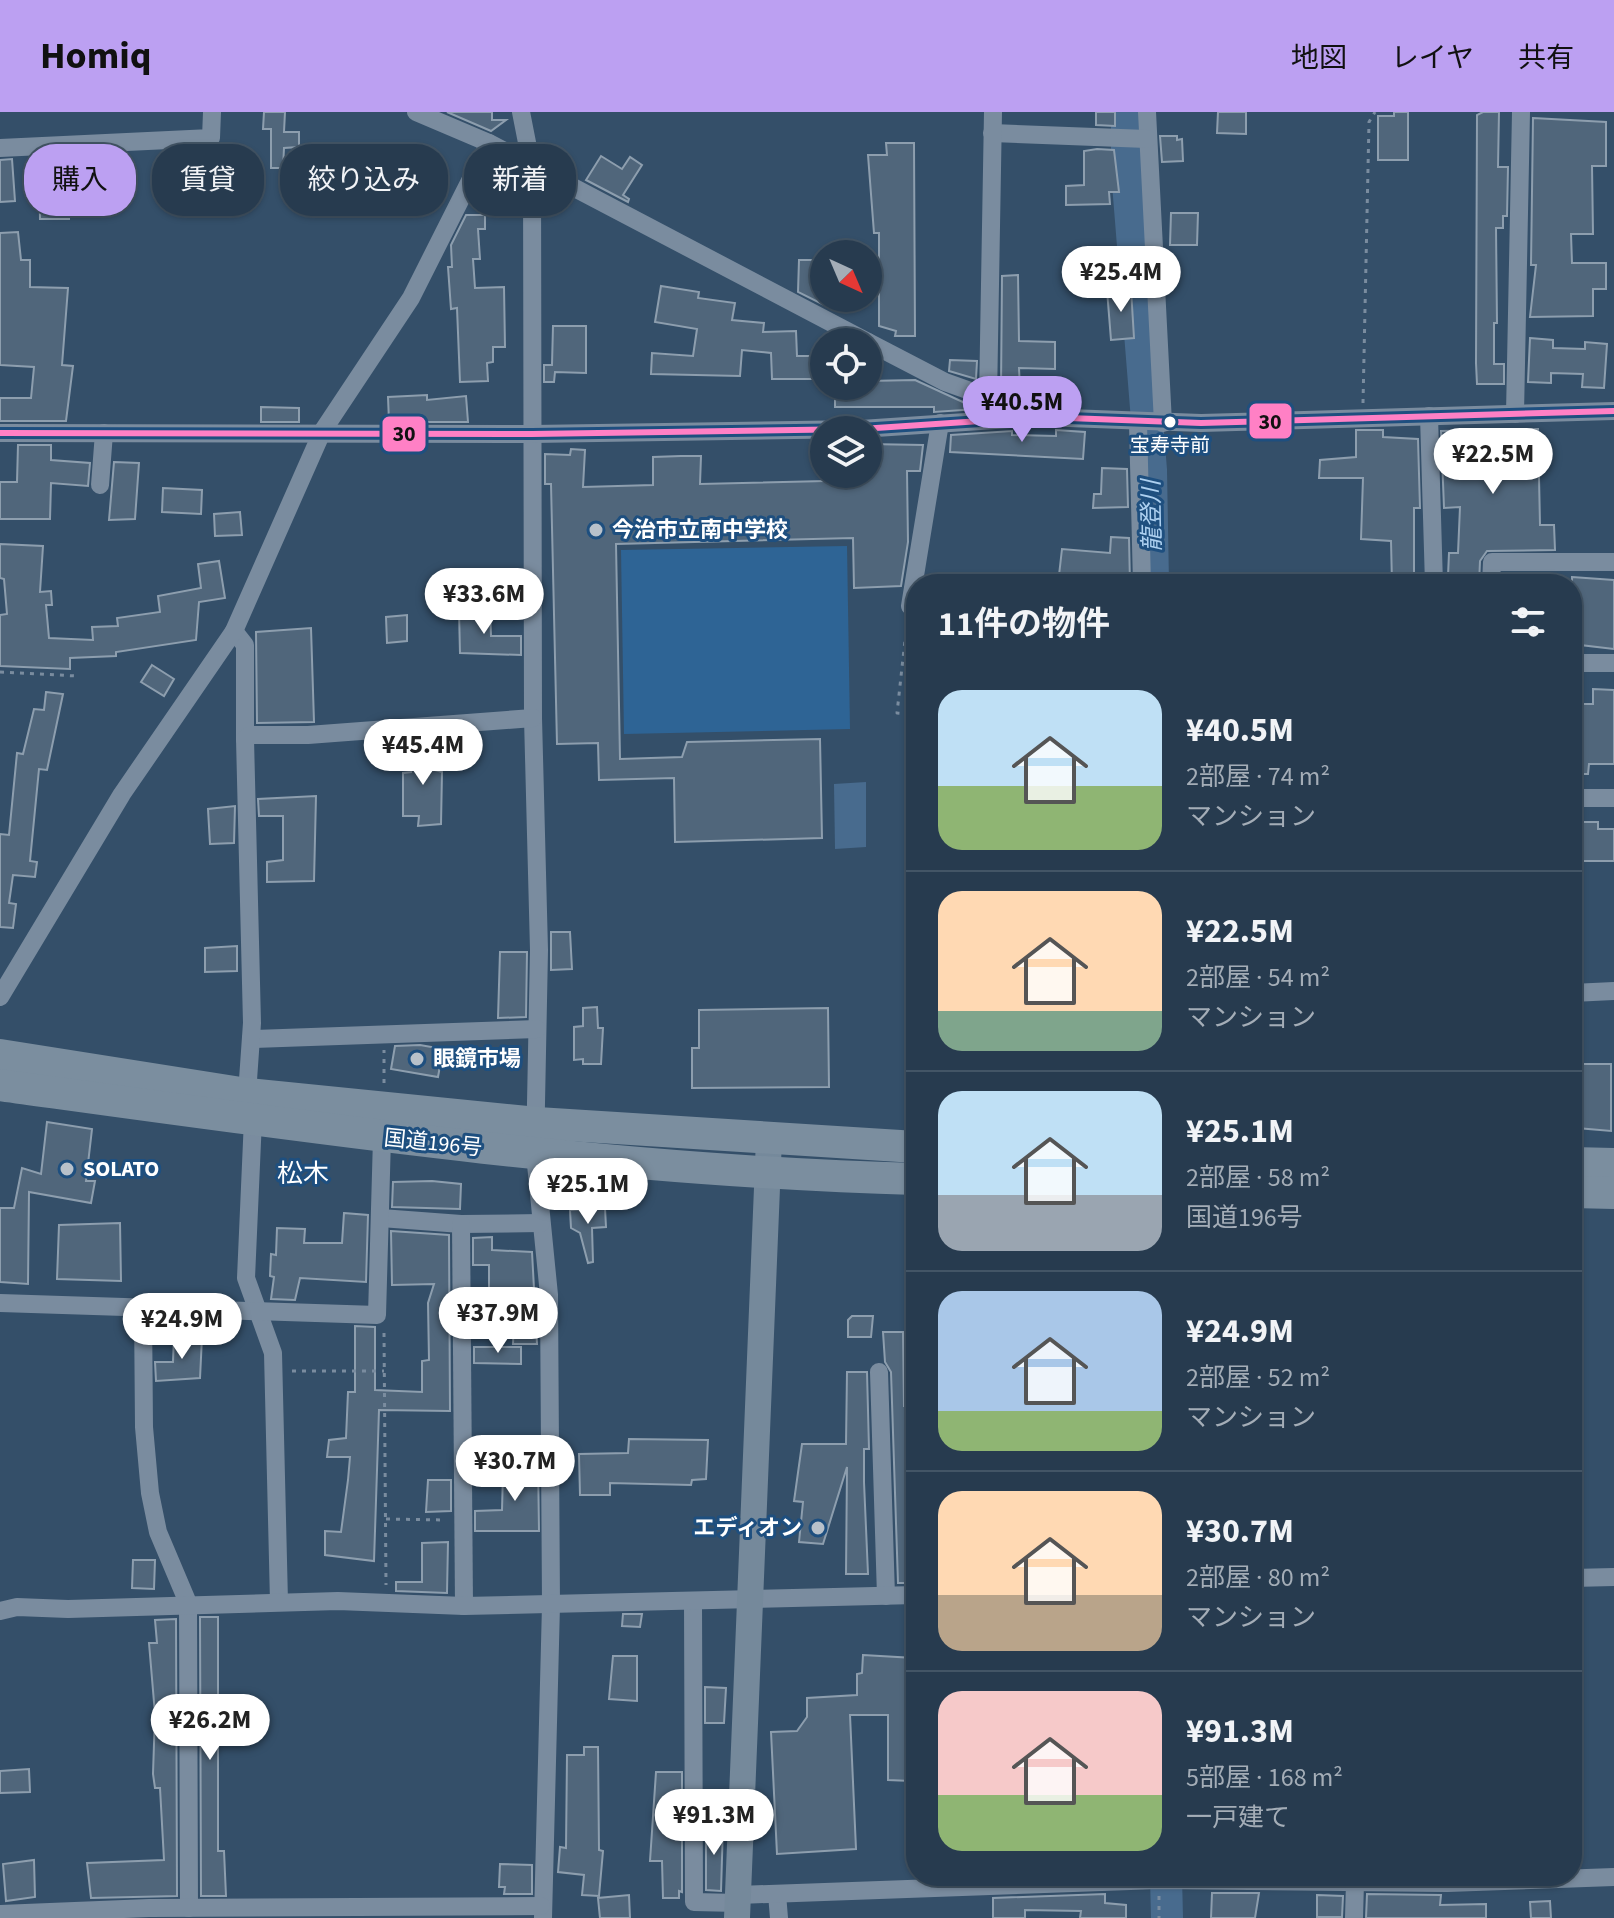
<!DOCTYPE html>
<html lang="ja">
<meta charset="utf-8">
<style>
:root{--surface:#273b4f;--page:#334659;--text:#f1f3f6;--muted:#a4adb7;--line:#435566;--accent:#bca0f2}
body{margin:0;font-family:"Source Sans 3","Noto Sans JP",sans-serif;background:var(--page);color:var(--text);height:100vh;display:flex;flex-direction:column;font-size:30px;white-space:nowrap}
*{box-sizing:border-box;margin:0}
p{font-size:26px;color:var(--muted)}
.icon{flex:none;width:44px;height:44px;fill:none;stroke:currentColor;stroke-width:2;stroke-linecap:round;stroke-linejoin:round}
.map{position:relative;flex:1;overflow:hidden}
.details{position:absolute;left:906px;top:462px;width:676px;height:1312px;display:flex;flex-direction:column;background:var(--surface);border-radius:32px;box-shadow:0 2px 6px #0004,0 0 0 2px var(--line)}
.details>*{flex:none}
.top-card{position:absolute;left:24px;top:32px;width:760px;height:72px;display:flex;gap:16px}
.needle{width:52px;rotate:136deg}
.tools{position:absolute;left:810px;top:128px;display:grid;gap:16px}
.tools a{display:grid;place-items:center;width:72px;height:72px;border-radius:50%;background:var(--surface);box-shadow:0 2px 6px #0004,0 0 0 2px var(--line);font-size:40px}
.price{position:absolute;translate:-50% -68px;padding:0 18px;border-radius:28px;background:#fff;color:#222;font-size:26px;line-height:52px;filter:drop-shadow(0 2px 4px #0008)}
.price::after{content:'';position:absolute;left:50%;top:48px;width:24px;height:18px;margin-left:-12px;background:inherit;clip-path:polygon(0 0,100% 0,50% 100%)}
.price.on{background:var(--accent);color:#111}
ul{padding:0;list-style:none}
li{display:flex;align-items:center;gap:24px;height:200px;padding:0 32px}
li+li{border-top:2px solid var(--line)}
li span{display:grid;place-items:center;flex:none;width:224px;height:160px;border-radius:24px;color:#555}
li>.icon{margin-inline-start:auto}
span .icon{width:96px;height:96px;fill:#fffc;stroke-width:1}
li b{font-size:34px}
h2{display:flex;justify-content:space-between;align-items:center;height:96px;padding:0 32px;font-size:34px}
.chip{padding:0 28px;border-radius:32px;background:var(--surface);box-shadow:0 2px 6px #0004,0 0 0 2px var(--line);font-size:28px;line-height:72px}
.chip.on{background:var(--accent);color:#111}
header{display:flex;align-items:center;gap:48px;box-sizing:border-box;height:112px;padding:0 40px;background:var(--accent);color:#111}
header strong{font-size:38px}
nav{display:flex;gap:44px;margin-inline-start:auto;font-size:28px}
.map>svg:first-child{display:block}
.green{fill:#2e6495}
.water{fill:#486b8e}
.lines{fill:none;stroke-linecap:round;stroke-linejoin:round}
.river{stroke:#486b8e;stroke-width:32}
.building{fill:#50667b;stroke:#8d9eae;stroke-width:2}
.path{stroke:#7a8c9f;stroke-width:3;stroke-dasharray:4 6;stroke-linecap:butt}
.street{stroke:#7a8c9f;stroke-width:18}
.secondary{stroke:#75899b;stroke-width:26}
.highway{stroke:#7b8e9f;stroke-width:32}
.bus-1-casing{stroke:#1e4f7f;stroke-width:12}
.bus-1{stroke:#ff80c5;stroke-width:6}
.bus-dot{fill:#fff;stroke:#1e4f7f;stroke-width:3}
.poi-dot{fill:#b8c1ca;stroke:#1e4f7f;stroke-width:3}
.labels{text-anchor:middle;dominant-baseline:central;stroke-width:6;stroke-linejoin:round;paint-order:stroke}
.bus-label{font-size:20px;fill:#fff;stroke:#1e4f7f}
.poi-label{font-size:22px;font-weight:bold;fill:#fff;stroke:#1e4f7f;text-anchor:start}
.street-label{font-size:22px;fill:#fff;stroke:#1e4f7f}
.water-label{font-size:24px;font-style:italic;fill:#add0f0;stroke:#1e4f7f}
.quarter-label{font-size:26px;fill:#fff;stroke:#1e4f7f}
.line-badge{stroke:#1e4f7f;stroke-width:3}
.pale-badge-label{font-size:22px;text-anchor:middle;font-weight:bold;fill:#111}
</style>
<header>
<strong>Homiq</strong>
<nav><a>地図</a><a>レイヤ</a><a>共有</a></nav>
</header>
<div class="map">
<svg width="1614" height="1806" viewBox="0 0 1614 1806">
<rect width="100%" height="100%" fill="#344f69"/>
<!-- green -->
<polygon class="green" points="847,434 850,617 624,622 621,438"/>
<!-- water -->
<polygon class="water" points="866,670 866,735 835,737 834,672"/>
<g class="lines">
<!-- river -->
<g class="river">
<polyline points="1127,0 1127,59 1151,358 1153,472"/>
<polyline points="1166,1764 1167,1806"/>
</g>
</g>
<!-- building -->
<g class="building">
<polygon points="264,0 285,0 284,20 299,20 299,35 284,36 283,56 271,56 271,17 263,17"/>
<polygon points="447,0 492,0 492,8 506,8 491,19"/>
<polygon points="1096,0 1115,0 1115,14 1096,13"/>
<polygon points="1218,0 1246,0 1246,22 1217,21"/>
<polygon points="1394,0 1408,0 1408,48 1378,48 1378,4 1394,4"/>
<polygon points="1483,0 1499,0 1498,55 1508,55 1507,104 1503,104 1503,116 1496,116 1497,211 1494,211 1494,252 1504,252 1504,272 1477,272 1476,251 1477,3"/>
<polygon points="1533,6 1606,10 1606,54 1592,54 1593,122 1571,122 1572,151 1606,151 1606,177 1593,177 1593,204 1530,205 1536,153 1531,153"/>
<polygon points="1160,24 1177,24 1177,28 1182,27 1183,49 1162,50"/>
<polygon points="886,31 914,31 915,224 895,224 896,219 879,214 879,121 874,121 868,43 887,43"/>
<polygon points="1097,37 1114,38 1119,80 1109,80 1110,92 1066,93 1066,74 1084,73 1084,39"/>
<polygon points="601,44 622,57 630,45 642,53 623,83 629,87 628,90 586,68"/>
<polygon points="12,47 15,89 0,90 0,48"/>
<polygon points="52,48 84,48 84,64 69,64 69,107 40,107 39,57 52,57"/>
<polygon points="483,70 505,71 504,99 477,98 477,81"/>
<polygon points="1171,101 1198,101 1197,133 1170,133"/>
<polygon points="466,103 485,103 485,117 478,117 480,147 473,147 475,176 504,175 505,235 493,235 493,250 487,251 488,269 460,270 457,196 451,197 448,155 452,155 451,133"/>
<polygon points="18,120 21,148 30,148 30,175 68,176 62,253 73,254 66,309 0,309 0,286 31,286 34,255 0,253 0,121"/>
<polygon points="799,148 824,148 822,192 798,180"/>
<polygon points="1018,163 1019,229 1055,230 1055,257 1019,256 1020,277 1001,277 1002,164"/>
<polygon points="661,174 699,180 698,186 735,191 732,208 764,211 763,220 796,219 797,244 824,244 824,267 772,267 771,241 742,238 740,264 651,262 652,241 693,244 697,217 655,210"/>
<polygon points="1131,177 1134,226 1111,228 1107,178"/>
<polygon points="553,214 586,214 586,261 555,260 554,270 544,270 544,253 552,253"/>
<polygon points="1530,226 1553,228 1553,236 1585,237 1585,230 1607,232 1604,276 1582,275 1583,262 1551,261 1551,271 1528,270"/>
<polygon points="950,248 977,249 976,267 949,259"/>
<polygon points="915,268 978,297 934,300 934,295 835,295 835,274 868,274 868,269"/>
<polygon points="427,283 427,288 466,284 468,310 389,310 388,285"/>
<polygon points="261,295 299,296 299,310 261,310"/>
<polygon points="1538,317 1540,413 1554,413 1555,438 1487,439 1480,449 1479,472 1452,472 1453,464 1448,464 1449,441 1458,441 1460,395 1444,396 1441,319"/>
<polygon points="1056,318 1085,320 1083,347 950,340 951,323 1012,319 1012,323 1056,324"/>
<polygon points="1356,318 1383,318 1383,325 1418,327 1420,396 1414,396 1414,472 1392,472 1391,429 1361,427 1363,366 1319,366 1320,348 1356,345"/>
<polygon points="868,332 923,333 920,359 907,359 908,430 901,474 854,476 853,426 616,432 620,647 682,645 687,630 820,627 822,726 675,730 674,666 599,668 598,631 557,632 551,372 545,372 545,342 570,343 571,337 585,338 583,375 653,373 653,345 681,344 701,344 700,372 868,368"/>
<polygon points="18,333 51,333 51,348 90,351 88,374 51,371 50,407 0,407 0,370 17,370"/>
<polygon points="114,350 139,351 135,407 109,408"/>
<polygon points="1102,356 1127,357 1128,395 1093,396 1094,382 1101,382"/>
<polygon points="163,376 202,378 201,402 162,400"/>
<polygon points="240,400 242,423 215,424 214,402"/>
<polygon points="1111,425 1129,426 1130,472 1058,472 1062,437 1110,441"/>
<polygon points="0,432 43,434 40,480 51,479 52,493 46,493 49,526 93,528 92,515 118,514 117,506 160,500 158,484 201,476 198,452 219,449 225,486 199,490 196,528 116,540 116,544 70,546 70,557 0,554 0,503 7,502 4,467 0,466"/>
<rect x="1503" y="462" width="52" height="10"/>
<polygon points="1572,465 1614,468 1614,537 1572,532"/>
<polygon points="490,498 491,524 521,524 521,543 460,541 459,499"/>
<polygon points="407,503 407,529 387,531 386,505"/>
<polygon points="311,516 314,610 257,611 256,520"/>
<polygon points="152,553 174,567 164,584 141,570"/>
<polygon points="1593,577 1614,578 1614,652 1589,652 1588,662 1572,662 1572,592 1593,592"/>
<polygon points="46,580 63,582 47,658 39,657 30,749 37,750 35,765 13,763 9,791 16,792 13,816 0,815 0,722 9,723 17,641 23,642 34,597 44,598"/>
<polygon points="430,628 431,657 442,660 441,712 418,714 419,704 403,704 403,661 411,660 411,629"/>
<polygon points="316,684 314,769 267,770 267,750 283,748 283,704 259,704 258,687"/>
<polygon points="235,694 234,731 210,732 208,697"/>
<polygon points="1572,710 1598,710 1598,717 1614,717 1614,749 1572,749"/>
<polygon points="551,820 570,820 572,857 551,858"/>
<polygon points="237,834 237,859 205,860 205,836"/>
<polygon points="500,840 527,840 526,905 498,906"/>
<polygon points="597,895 598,916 603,916 601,952 583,952 583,947 574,948 574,915 583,914 583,896"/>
<polygon points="828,896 829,975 692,976 692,936 699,936 699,898"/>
<polygon points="420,933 443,937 438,965 391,957 395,934"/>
<polygon points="1578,952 1611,952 1611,1019 1577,1016"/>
<polygon points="47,1010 92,1017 86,1069 95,1069 91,1091 29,1080 28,1172 0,1170 0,1096 14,1096 22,1056 41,1062"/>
<polygon points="432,1069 461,1072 460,1097 392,1095 393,1070"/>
<polygon points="605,1096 606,1115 592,1116 593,1150 588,1151 580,1121 571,1116 570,1098"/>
<polygon points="344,1101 368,1103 366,1170 300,1166 295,1188 271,1187 274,1165 270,1164 271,1142 276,1143 277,1116 305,1117 304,1131 342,1131"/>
<polygon points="120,1111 121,1169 57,1167 59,1113"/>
<polygon points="391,1119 449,1123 450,1299 379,1298 374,1449 325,1443 325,1419 341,1420 348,1368 350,1345 327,1345 329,1328 346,1326 348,1280 355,1280 355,1214 375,1215 375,1278 422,1280 422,1249 429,1248 428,1191 434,1172 392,1173"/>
<polygon points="492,1125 492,1138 532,1140 537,1232 513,1232 515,1185 489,1184 489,1153 473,1153 473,1126"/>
<polygon points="852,1204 873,1204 871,1225 848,1225 848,1208"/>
<polygon points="883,1220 903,1220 904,1294 907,1294 909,1386 914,1386 916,1471 898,1471 891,1260 885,1250"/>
<polygon points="174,1224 202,1225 200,1266 156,1269 155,1250 173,1250"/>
<polygon points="474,1235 521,1235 521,1252 474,1251"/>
<polygon points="847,1260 867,1260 869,1337 864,1337 864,1370 868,1462 846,1462 847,1355 823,1432 799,1430 803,1390 794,1389 802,1332 846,1332"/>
<polygon points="629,1327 708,1328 706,1367 692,1368 691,1373 610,1371 610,1383 580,1383 579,1342 628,1341"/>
<polygon points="522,1349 538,1349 539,1419 475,1419 475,1399 502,1398 503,1361 522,1359"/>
<polygon points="428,1368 451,1368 451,1399 426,1400"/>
<polygon points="448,1430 447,1481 396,1479 396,1470 422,1470 422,1431"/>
<polygon points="133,1448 155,1448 154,1477 132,1476"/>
<polygon points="623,1502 642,1502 640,1515 622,1514"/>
<polygon points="200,1505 218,1505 218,1739 224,1739 226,1784 201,1784"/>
<polygon points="176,1507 177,1784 91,1786 87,1751 164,1748 160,1676 155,1676 153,1662 155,1602 149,1531 157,1531 155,1508"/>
<polygon points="863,1543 914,1546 911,1669 888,1668 888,1603 850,1603 856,1737 777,1742 771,1620 797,1619 807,1605 807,1586 857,1583 857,1562 862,1561"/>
<polygon points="613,1544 637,1544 637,1589 609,1587"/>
<polygon points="705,1575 726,1576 724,1611 705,1611"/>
<polygon points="584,1635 598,1635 599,1738 603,1739 599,1784 582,1783 584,1763 558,1760 560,1735 566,1736 567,1643 584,1643"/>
<polygon points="29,1657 30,1680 0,1681 0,1659"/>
<polygon points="656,1660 682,1660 682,1780 679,1779 679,1786 663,1786 662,1749 650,1749"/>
<polygon points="706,1713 723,1713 721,1779 706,1778"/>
<polygon points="34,1748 35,1785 6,1789 3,1752"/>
<polygon points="500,1752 532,1753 532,1782 504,1782 505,1775 499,1775"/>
<polygon points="1212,1781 1259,1781 1255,1806 1211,1806"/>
<polygon points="1105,1782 1105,1791 1126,1793 1126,1806 1080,1806 1081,1799 1025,1798 1025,1806 993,1806 993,1786"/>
<polygon points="1367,1782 1441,1783 1440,1793 1486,1792 1486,1806 1366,1806"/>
<polygon points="629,1783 630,1806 600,1806 598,1786"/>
<polygon points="1317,1783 1343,1784 1342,1805 1317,1805"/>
<polygon points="1550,1789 1551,1806 1531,1806 1530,1790"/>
</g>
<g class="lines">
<!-- path -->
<g class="path">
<polyline points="1363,291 1369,10 1375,0"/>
<polyline points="907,510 897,601 916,602"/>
<polyline points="0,560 77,564"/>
<polyline points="384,971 384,938"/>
<polyline points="384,1221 386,1473"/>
<polyline points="292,1259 384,1259"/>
<polyline points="386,1407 444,1408"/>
<polyline points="1159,1784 1159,1806"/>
</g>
<!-- street -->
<g class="street">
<polyline points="416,0 489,31 868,230"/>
<polyline points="521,0 532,56 533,606 539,838 535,1042 549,1183 551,1493 543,1806"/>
<polyline points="1147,0 1163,311"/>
<polyline points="992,21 1147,27"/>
<polyline points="0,36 211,26 212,0"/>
<polyline points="868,230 945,270 1032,301"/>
<polyline points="988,287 993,0"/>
<polyline points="1515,302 1521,0"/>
<polyline points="1429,304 1434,472"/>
<polyline points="1138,311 1142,472"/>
<polyline points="0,321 532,322 861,317 1042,305 1201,311 1614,299"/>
<polyline points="100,373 104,321"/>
<polyline points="1491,472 1492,450 1614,450"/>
<polyline points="916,496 910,494 940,311"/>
<polyline points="234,519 245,533 245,627"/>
<polyline points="1572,551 1614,551"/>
<polyline points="1572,686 1614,686"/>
<polyline points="1572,881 1614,879"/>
<polyline points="0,885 122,682 234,519 322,320 411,186 489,31"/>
<polyline points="251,927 537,917"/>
<polyline points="247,982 252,911 245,627 250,623 308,623 533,606"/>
<polyline points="253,1007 246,1166 273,1241 279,1490"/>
<polyline points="381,1106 461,1112 541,1111"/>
<polyline points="461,1112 464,1494"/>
<polyline points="0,1191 377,1203 382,1026"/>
<polyline points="143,1196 144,1315 150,1381 158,1420 188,1491 189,1796"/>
<polyline points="879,1260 886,1484"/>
<polyline points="1572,1466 1614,1465"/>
<polyline points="693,1489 694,1790 738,1791"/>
<polyline points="0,1499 17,1495 68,1497 338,1489 464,1494 916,1483"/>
<polyline points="777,1782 779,1806"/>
<polyline points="739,1783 1159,1768 1447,1771 1614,1765"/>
<polyline points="0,1802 149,1796 541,1794"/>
<polyline points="1354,1806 1355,1770"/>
</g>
<!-- secondary -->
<polyline class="secondary" points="737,1806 769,1027"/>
<!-- highway -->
<g class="highway">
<polyline points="0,943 247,982 537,1011 916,1035"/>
<path d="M0,973C305,1015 608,1059 916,1067"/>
<polyline points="1572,1051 1614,1052"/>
<polyline points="1572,1080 1614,1081"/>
</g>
<!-- bus-1 casing -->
<g class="bus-1-casing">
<polyline id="bus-1" points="0,321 532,322 861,317 1042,305 1201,311 1614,299"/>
</g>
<!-- bus-1 -->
<use href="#bus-1" class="bus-1"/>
</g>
<!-- markers -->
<circle class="bus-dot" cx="1170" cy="310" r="7"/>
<g class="poi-dot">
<circle cx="596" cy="418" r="8"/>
<circle cx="417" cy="947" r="8"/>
<circle cx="67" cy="1057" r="8"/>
<circle cx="818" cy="1416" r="8"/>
</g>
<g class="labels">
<!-- bus labels -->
<g class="bus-label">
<text x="1170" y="334">宝寿寺前</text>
</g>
<!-- poi labels -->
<g class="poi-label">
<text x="612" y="418">今治市立南中学校</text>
<text x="433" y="947">眼鏡市場</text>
<text x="83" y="1057">SOLATO</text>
<text x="802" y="1416" text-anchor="end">エディオン</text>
</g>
<!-- street labels -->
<g class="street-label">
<text transform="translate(433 1031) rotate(6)">国道196号</text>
</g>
<!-- water labels -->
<g class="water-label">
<text transform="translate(1152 404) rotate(-91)">龍登川</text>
</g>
<!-- quarter labels -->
<g class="quarter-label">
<text x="303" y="1061">松木</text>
</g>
</g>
<g class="line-badge">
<rect x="1248" y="290" width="45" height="38" rx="8" fill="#ff80c5"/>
<rect x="381" y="303" width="46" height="38" rx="8" fill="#ff80c5"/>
</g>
<g class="pale-badge-label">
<text x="1270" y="317">30</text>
<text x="404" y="329">30</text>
</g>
</svg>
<div class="tools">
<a><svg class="needle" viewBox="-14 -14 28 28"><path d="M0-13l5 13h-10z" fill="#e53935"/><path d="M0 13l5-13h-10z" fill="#a4adb7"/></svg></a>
<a><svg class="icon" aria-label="locate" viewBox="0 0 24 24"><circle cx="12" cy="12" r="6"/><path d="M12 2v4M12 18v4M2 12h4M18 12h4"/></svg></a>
<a><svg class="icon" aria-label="layers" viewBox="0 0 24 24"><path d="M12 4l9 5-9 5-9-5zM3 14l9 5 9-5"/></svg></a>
</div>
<b class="price" style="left:1121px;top:202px">¥25.4M</b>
<b class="price on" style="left:1022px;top:332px">¥40.5M</b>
<b class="price" style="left:1493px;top:384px">¥22.5M</b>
<b class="price" style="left:484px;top:524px">¥33.6M</b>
<b class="price" style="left:423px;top:675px">¥45.4M</b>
<b class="price" style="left:588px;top:1114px">¥25.1M</b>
<b class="price" style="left:498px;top:1243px">¥37.9M</b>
<b class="price" style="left:182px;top:1249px">¥24.9M</b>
<b class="price" style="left:515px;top:1391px">¥30.7M</b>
<b class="price" style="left:210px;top:1650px">¥26.2M</b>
<b class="price" style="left:714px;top:1745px">¥91.3M</b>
<div class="top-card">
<a class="chip on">購入</a>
<a class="chip">賃貸</a>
<a class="chip">絞り込み</a>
<a class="chip">新着</a>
</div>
<section class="details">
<h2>11件の物件<svg class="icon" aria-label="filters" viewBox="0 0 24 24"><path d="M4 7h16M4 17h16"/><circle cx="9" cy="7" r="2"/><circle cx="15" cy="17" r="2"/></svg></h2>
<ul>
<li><span style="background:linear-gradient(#bfe0f5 60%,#8fb573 0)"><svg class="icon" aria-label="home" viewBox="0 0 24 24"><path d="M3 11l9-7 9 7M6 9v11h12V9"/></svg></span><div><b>¥40.5M</b><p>2部屋 · 74 m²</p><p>マンション</p></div></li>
<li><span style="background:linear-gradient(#ffd9b3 75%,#7fa58c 0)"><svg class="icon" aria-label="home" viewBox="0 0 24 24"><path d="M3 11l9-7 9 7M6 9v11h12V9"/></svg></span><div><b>¥22.5M</b><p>2部屋 · 54 m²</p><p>マンション</p></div></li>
<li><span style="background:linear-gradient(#bfe0f5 65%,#9aa5b1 0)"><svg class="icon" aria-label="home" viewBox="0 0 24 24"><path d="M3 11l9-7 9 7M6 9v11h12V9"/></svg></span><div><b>¥25.1M</b><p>2部屋 · 58 m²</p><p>国道196号</p></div></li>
<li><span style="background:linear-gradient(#a9c7e8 75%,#8fb573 0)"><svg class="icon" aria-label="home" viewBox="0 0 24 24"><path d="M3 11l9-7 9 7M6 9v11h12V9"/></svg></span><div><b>¥24.9M</b><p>2部屋 · 52 m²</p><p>マンション</p></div></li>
<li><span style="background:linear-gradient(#ffd9b3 65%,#b9a48a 0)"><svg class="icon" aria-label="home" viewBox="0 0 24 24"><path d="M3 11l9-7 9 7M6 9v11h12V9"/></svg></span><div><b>¥30.7M</b><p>2部屋 · 80 m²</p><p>マンション</p></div></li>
<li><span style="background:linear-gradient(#f6c9c9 65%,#8fb573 0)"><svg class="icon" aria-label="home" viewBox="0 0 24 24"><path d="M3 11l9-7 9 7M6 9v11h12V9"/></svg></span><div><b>¥91.3M</b><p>5部屋 · 168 m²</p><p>一戸建て</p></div></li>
</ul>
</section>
</div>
